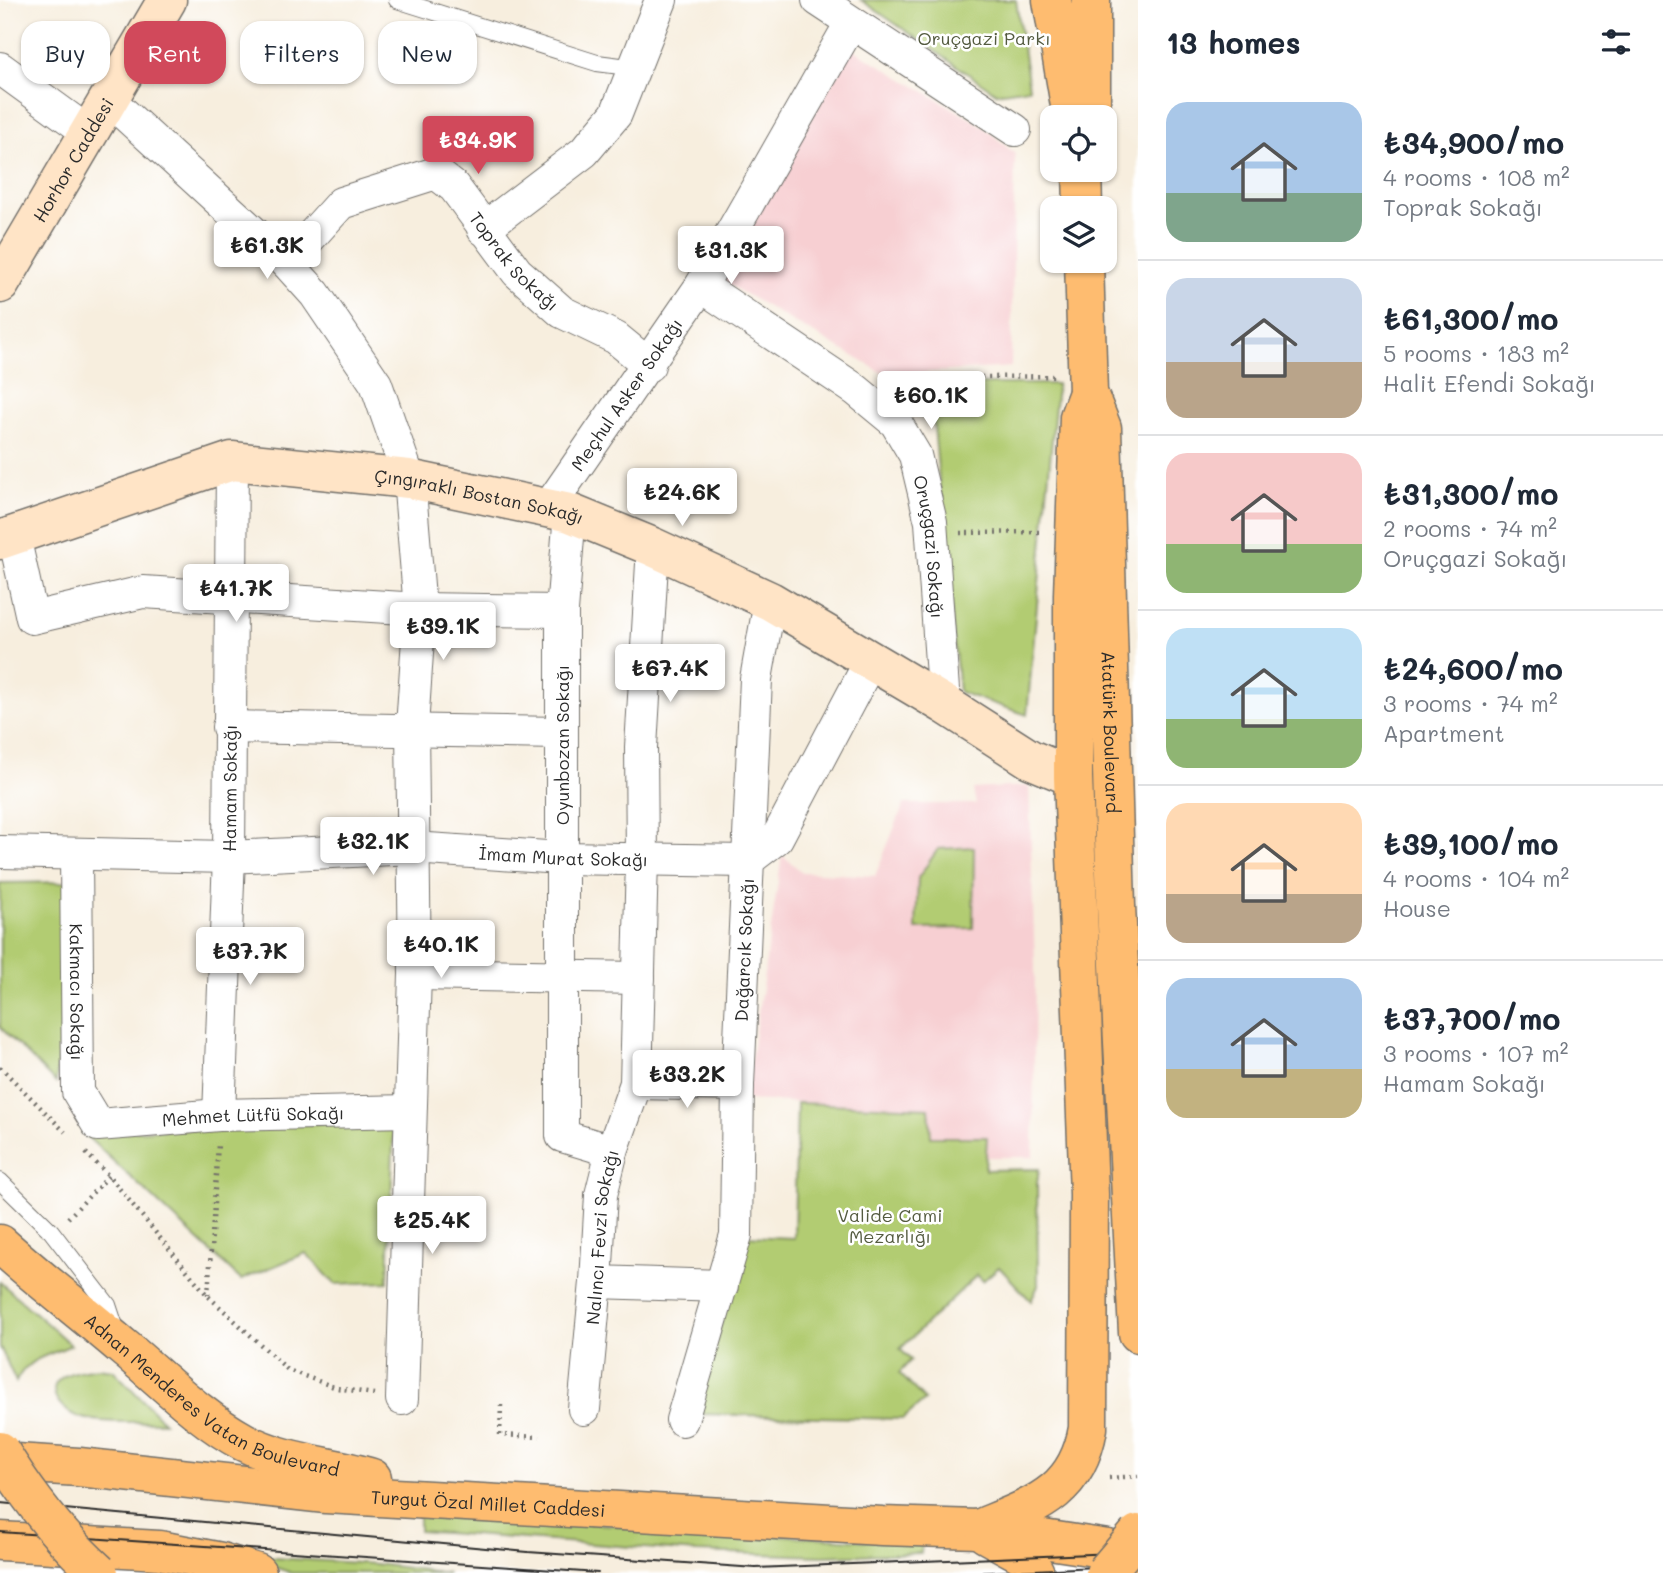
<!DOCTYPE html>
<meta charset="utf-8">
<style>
:root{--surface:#fff;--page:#f2f2f3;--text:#1f2937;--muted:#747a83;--line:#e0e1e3;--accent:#d1495b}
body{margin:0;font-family:Mali,sans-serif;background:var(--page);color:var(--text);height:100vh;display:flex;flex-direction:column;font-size:26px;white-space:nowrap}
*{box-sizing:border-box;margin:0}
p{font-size:23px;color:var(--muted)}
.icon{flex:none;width:38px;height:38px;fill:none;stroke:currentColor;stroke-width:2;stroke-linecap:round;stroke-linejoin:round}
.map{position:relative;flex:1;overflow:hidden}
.panel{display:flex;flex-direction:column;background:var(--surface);width:525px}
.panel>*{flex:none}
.guide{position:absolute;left:21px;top:21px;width:665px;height:63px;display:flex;gap:14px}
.buttons{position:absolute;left:1040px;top:105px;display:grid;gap:14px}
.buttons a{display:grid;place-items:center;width:77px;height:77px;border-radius:14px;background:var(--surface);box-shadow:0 2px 5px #0004;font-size:35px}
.price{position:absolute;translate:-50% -60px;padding:0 16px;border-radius:7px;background:#fff;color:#222;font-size:23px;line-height:46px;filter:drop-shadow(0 2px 4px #0008)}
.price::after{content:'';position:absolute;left:50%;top:42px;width:21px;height:16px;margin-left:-10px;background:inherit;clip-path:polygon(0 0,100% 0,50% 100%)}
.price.on{background:var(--accent);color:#fff}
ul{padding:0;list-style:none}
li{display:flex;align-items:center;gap:21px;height:175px;padding:0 28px}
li+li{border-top:2px solid var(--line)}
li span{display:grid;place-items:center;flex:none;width:196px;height:140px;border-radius:21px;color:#555}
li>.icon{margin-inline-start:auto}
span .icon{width:84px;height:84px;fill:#fffc;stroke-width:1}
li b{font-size:30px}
h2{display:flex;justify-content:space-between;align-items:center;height:84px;padding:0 28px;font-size:30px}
.tag{padding:0 24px;border-radius:21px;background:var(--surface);box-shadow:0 2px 5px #0004;font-size:24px;line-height:63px}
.tag.on{background:var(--accent);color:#fff}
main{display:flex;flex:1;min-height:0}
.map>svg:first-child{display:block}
.built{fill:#f7cfd2}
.green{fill:#b2cc72;stroke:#6e7c4e;stroke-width:2}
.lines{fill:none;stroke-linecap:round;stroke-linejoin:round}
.lane-casing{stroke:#726f6a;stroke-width:18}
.street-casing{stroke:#726f6a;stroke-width:34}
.secondary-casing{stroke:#726f6a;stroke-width:41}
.primary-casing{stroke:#726f6a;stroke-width:41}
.path{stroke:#726f6a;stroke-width:4.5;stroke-dasharray:2 5;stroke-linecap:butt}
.lane{stroke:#fff;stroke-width:16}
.street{stroke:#fff;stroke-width:32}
.secondary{stroke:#ffe4c6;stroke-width:38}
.primary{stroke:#febc70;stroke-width:38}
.tram{stroke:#2b2b2b;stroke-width:2}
.primary-bridge-casing{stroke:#726f6a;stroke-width:41;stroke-linecap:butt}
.primary-bridge{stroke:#febc70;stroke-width:38}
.labels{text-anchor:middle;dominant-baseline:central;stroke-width:5;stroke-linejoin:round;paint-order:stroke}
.park-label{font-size:18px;fill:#545b40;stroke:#fff}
.street-label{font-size:18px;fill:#2b2b2b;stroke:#fff}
</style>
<main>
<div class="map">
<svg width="1138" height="1573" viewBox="0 0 1138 1573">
<rect width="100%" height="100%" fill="#fff"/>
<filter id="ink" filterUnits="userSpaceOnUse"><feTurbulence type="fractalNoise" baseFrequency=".0143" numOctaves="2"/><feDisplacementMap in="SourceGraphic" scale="14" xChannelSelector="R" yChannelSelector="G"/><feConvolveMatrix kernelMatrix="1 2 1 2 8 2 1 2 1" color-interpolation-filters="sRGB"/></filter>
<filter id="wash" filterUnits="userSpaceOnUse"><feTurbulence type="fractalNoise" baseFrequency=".00686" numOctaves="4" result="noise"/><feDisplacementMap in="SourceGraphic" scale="28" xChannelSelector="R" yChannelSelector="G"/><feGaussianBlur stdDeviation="1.57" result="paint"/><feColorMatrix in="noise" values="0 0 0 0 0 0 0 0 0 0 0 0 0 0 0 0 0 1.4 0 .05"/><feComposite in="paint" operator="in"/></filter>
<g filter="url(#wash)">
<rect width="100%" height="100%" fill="#f7eede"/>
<!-- built -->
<g class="built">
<polygon points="851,48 981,125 1015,154 1011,367 886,375 721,280"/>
<polygon points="1029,786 1035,965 1033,1157 985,1157 987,1137 931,1137 928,1108 745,1100 782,855 802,872 875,876 904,804 976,804 973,789"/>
</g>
<!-- green -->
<g class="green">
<polygon points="861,0 1016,0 1029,88 996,93"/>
<polygon points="930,384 1057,384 1027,715 959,692"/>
<polygon points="974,847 973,928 916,929 918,878 938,849"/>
<polygon points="76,882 56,1083 0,1027 0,883"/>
<polygon points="797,1103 929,1108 931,1137 987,1137 985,1170 1039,1169 1037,1183 1038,1286 1031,1301 999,1267 983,1281 977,1275 900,1349 911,1360 899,1373 925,1400 903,1419 695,1414 746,1236 794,1238"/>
<polygon points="394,1120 388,1282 335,1284 306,1253 241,1280 83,1133"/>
<path d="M0,1282L71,1345C49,1356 27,1357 16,1382L0,1347Z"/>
<path d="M97,1368L113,1370L164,1422C137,1421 107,1424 82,1418C67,1415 43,1393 60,1379C70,1371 85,1370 97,1368Z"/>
<polygon points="419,1513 922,1544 921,1553 822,1556 697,1552 419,1531"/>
<polygon points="240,1556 376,1564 448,1573 292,1573"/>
</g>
</g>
<g filter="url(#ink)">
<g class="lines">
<!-- lane casing -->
<g class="lane-casing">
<g id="lane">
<polyline points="397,0 597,63 636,68"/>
<polyline points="0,1181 51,1231 108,1305 116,1329"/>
</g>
</g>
<!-- street casing -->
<g class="street-casing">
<g id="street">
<polyline points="818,0 1015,130"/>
<polyline points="0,68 88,132"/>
<polyline points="107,98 287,263 315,294 376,384 409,479 420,609 412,727 415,974 402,1399"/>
<polyline points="483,229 584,152 616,114 661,0"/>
<path id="s1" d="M287,263L341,203L436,173L454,187L517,272L562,312L616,338L649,365"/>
<path id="s2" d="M701,286L856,390L896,423L915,455L931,522L944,704"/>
<path id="s3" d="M548,508L701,286L851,23"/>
<polyline points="570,513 562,611 562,1136 612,1151"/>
<polyline points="14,536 32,618 143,592 420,609 562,611"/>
<polyline points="228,727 562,733"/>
<path id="s4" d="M0,852L229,857L413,848L561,858L747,861L777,838L871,660"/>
<path id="s5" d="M76,854L78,1092L98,1125L219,1115L409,1111"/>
<polyline points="415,974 639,978"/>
<polyline points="636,1083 738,1085"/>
<path id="s6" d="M219,1115L229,857L232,461"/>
<polyline points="596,1282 722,1286"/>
<path id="s7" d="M584,1409L596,1282L601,1195L612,1151L636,1083L642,859L641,747L653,547"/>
<path id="s8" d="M682,1420L736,1235L738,1085L756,679L770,601"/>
</g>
</g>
<!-- secondary casing -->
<g class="secondary-casing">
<g id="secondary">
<path id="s9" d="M0,284L167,0"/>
<path id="s10" d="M0,540L232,461L409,479L570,513L653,547L770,601L944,704L1030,759L1073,777"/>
</g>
</g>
<!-- primary casing -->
<g class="primary-casing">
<g id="primary">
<polyline points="1052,0 1072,117"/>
<polyline points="1091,0 1091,117"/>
<polyline points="1082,170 1083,208"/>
<path id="s11" d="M1084,261L1088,393L1102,428L1116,906L1138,1333"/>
<path id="s12" d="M0,1244C40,1280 82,1312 123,1347C162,1379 199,1418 244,1442C284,1463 330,1465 372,1478"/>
<path id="s13" d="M0,1462L79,1467L326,1494L882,1526L978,1529L1108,1549L1121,1553L1138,1565"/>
<path d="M978,1529C1033,1506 1077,1494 1088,1428L1089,1194L1073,777V595L1079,417L1088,393"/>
<polyline points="986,1534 1026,1556 1035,1573"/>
<polyline points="0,1541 159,1550 221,1562 257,1573"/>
</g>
</g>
<!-- path -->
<g class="path">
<polyline points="900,389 920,378 1057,376"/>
<polyline points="960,533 1042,532"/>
<polyline points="0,1067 65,1132"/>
<polyline points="86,1153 109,1176 208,1296 288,1370 337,1388 374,1394"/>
<polyline points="68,1218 109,1176"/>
<polyline points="208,1295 218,1144"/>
<polyline points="501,1405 500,1435 540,1437"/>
<polyline points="1109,1478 1138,1476"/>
</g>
<!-- lane -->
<use href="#lane" class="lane"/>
<!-- street -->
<use href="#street" class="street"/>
<!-- secondary -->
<use href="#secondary" class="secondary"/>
<!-- primary -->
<use href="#primary" class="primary"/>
<!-- tram -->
<g class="tram">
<polyline points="0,1503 528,1552 756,1568 1138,1552"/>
<polyline points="0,1532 598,1573"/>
<polyline points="970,1573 1138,1565"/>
</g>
<!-- primary-bridge casing -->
<g class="primary-bridge-casing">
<g id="primary-bridge">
<path d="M0,1451C28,1497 59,1537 99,1573"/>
<polyline points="1105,1573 1138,1534"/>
</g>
</g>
<!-- primary-bridge -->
<use href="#primary-bridge" class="primary-bridge"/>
</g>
</g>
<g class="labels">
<!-- park labels -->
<g class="park-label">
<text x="984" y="38">Oruçgazi Parkı</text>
<text x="890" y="1215">Valide Cami<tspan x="890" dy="21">Mezarlığı</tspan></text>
</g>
<!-- street labels -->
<g class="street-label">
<text stroke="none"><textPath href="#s9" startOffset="144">Horhor Caddesi</textPath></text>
<text stroke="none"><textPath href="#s1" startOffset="299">Toprak Sokağı</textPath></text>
<text stroke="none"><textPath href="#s3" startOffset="138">Meçhul Asker Sokağı</textPath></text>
<text stroke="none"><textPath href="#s10" startOffset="495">Çıngıraklı Bostan Sokağı</textPath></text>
<text stroke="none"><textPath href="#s2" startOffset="369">Oruçgazi Sokağı</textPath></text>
<text stroke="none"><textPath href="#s11" startOffset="474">Atatürk Boulevard</textPath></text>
<text transform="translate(562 745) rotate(-90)">Oyunbozan Sokağı</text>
<text stroke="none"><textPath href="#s6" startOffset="327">Hamam Sokağı</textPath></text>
<text stroke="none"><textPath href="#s4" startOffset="564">İmam Murat Sokağı</textPath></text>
<text stroke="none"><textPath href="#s8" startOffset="478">Dağarcık Sokağı</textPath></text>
<text stroke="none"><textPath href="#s5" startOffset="138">Kakmacı Sokağı</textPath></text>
<text stroke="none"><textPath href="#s5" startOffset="432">Mehmet Lütfü Sokağı</textPath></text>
<text stroke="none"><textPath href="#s7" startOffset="173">Nalıncı Fevzi Sokağı</textPath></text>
<text stroke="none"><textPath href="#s12" startOffset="264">Adnan Menderes Vatan Boulevard</textPath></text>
<text stroke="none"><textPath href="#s13" startOffset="490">Turgut Özal Millet Caddesi</textPath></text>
</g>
</g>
</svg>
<div class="buttons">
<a><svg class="icon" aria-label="locate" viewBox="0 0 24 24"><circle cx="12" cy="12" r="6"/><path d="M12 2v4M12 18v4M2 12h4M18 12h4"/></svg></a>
<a><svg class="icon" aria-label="layers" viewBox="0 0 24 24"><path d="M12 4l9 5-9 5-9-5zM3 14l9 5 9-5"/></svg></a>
</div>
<b class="price on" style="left:478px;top:176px">₺34.9K</b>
<b class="price" style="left:267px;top:281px">₺61.3K</b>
<b class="price" style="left:731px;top:286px">₺31.3K</b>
<b class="price" style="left:931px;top:431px">₺60.1K</b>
<b class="price" style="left:682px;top:528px">₺24.6K</b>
<b class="price" style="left:236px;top:624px">₺41.7K</b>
<b class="price" style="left:443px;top:662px">₺39.1K</b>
<b class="price" style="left:670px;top:704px">₺67.4K</b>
<b class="price" style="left:373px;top:877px">₺32.1K</b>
<b class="price" style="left:441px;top:980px">₺40.1K</b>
<b class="price" style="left:250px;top:987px">₺37.7K</b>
<b class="price" style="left:687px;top:1110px">₺33.2K</b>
<b class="price" style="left:432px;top:1256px">₺25.4K</b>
<div class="guide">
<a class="tag">Buy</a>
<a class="tag on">Rent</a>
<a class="tag">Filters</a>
<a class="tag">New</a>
</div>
</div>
<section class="panel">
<h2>13 homes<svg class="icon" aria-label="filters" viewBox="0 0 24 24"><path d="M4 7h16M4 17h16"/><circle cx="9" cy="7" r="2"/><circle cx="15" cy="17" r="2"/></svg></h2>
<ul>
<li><span style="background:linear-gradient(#a9c7e8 65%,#7fa58c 0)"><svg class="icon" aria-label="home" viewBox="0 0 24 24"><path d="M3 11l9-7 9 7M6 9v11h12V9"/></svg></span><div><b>₺34,900/mo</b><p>4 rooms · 108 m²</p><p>Toprak Sokağı</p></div></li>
<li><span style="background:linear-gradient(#c9d6e8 60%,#b9a48a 0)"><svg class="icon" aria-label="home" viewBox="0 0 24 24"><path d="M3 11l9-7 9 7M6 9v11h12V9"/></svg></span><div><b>₺61,300/mo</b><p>5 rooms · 183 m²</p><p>Halit Efendi Sokağı</p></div></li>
<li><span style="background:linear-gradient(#f6c9c9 65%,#8fb573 0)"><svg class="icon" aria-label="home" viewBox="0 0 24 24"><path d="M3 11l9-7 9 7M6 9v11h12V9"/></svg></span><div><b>₺31,300/mo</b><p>2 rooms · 74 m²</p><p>Oruçgazi Sokağı</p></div></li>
<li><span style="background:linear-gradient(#bfe0f5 65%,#8fb573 0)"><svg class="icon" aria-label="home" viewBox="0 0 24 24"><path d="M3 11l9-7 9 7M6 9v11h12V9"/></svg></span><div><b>₺24,600/mo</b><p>3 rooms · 74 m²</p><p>Apartment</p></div></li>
<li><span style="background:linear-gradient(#ffd9b3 65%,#b9a48a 0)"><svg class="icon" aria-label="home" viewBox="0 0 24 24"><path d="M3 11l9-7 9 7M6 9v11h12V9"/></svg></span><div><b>₺39,100/mo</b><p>4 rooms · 104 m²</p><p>House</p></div></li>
<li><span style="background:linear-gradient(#a9c7e8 65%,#c2b280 0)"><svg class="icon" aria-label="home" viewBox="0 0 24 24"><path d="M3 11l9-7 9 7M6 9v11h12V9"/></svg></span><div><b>₺37,700/mo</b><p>3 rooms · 107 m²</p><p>Hamam Sokağı</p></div></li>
</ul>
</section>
</main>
